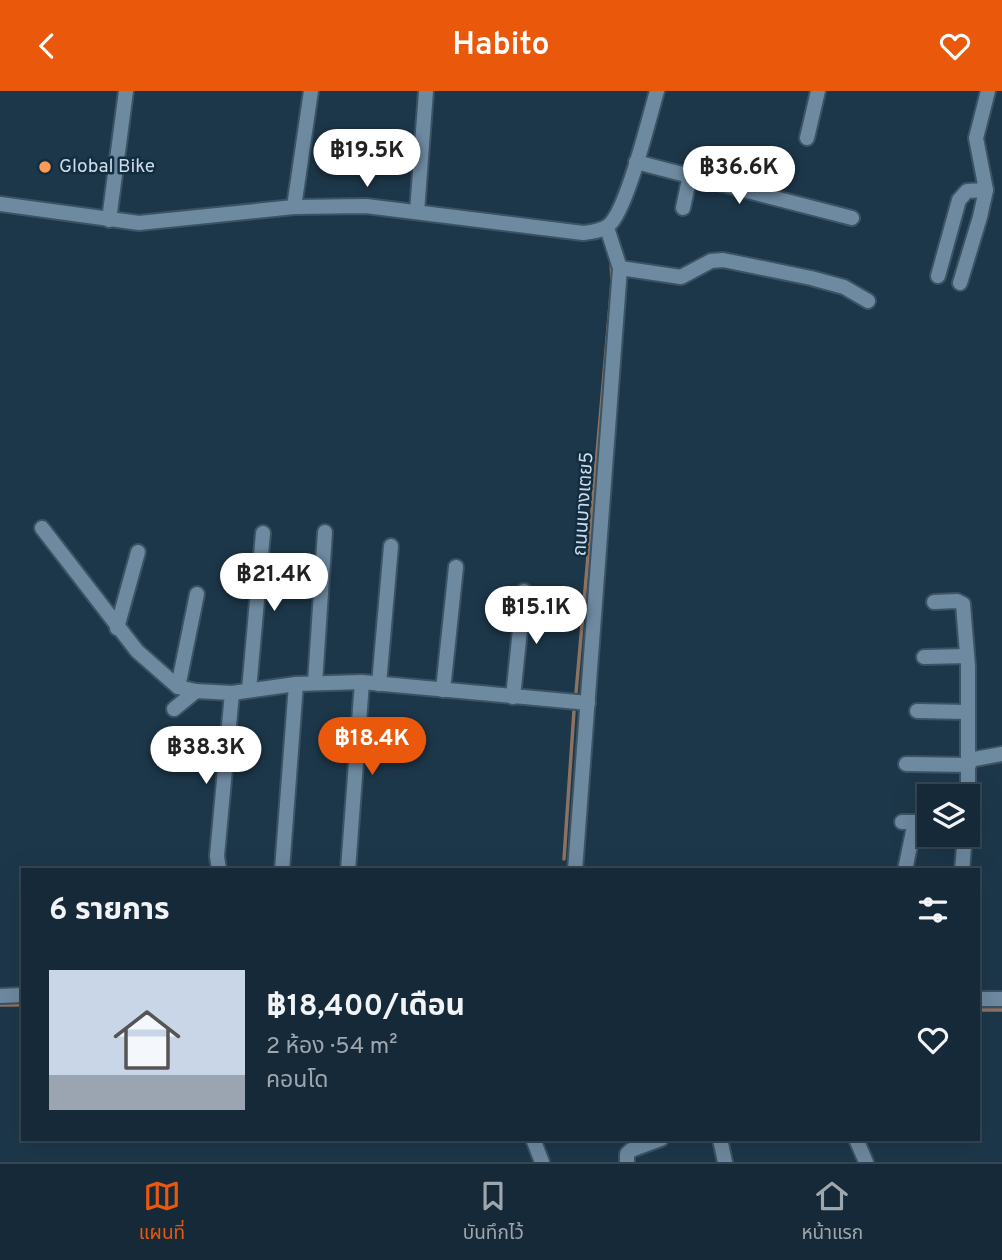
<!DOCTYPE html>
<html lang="th">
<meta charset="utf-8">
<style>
:root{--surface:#162938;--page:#1f3140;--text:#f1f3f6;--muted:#9ea6ae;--line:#354553;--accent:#ea580c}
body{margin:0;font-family:Overpass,"Noto Sans Thai",sans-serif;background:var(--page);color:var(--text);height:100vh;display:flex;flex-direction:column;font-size:26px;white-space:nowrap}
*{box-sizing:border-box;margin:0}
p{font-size:23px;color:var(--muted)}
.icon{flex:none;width:38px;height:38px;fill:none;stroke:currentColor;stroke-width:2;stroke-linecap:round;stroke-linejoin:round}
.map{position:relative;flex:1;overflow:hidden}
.drawer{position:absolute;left:21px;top:777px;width:959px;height:273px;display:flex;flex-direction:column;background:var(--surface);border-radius:0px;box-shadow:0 7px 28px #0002,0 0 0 2px var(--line)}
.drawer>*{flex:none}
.controls{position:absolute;left:917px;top:693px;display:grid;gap:14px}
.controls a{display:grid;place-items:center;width:63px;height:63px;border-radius:0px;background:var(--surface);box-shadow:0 7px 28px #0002,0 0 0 2px var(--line);font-size:35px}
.price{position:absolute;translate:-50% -60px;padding:0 16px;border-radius:24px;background:#fff;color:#222;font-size:23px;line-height:46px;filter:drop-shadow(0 2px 4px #0008)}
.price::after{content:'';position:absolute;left:50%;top:42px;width:21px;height:16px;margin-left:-10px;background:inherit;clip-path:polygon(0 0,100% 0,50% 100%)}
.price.active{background:var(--accent);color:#fff}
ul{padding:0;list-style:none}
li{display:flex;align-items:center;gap:21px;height:175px;padding:0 28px}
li+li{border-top:2px solid var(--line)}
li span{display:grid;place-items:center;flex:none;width:196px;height:140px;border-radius:0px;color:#555}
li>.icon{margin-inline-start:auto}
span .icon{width:84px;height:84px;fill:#fffc;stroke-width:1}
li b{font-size:30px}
h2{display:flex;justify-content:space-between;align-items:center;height:84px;padding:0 28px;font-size:30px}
header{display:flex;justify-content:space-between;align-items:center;height:91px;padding:0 28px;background:var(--accent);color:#fff;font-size:32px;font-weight:600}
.dock{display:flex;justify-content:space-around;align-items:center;height:98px;border-top:2px solid var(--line);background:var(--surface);font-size:19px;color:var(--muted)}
.dock a{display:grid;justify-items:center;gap:4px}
.dock .active{color:var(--accent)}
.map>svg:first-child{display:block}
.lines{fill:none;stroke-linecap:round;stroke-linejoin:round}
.stream{stroke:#8c7261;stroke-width:3.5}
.minor-casing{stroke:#3c5364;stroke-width:18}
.minor{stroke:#6e8aa1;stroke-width:14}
.poi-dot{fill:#fe9c57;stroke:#132d40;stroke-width:2.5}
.labels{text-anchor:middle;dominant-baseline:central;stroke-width:5;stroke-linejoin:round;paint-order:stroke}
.poi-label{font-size:19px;fill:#cddce9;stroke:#132d40;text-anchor:start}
.street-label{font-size:19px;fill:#cddce9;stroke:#132d40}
</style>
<header><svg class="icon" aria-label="back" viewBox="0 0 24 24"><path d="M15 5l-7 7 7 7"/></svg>Habito<svg class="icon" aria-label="heart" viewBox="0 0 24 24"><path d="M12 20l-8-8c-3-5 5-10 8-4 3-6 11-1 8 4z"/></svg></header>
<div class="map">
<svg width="1002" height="1071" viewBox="0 0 1002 1071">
<rect width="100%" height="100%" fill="#1d374a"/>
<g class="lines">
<!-- stream -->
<g class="stream">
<polyline points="576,602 612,192 611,168"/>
<polyline points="564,768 574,620"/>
<polyline points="0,914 23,914"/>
<polyline points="978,919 1002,919"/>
</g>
<!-- minor casing -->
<g class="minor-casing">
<g id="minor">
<polyline points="807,47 818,0"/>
<polyline points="636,71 852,127"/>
<path d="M0,113L139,132L294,116L366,115L583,142C592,141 602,140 609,134C627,119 649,27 657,0"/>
<polyline points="294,116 311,0"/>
<polyline points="683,117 690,84"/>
<polyline points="417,121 426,0"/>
<polyline points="109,129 126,0"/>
<polyline points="620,177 681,186 711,170 723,169 811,187 844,196 868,210"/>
<polyline points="938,185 959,109 967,100 986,99"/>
<polyline points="960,192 980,126 986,99 976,47 988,0"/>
<polyline points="42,437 137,560 178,596 196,600 232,602 296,593 362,591 588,612"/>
<polyline points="934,511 957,510 963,513 968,575 968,705"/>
<polyline points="117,537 138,461"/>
<polyline points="924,566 967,565"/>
<polyline points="315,592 325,441"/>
<polyline points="379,593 391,455"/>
<polyline points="178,596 197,503"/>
<polyline points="249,599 263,442"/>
<polyline points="443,599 456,476"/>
<polyline points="513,606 524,500"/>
<polyline points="174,618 196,600"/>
<polyline points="917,620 968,621"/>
<polyline points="969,669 1002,663"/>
<polyline points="906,673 969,674"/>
<polyline points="902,731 929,731"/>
<polyline points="219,779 217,765 232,602"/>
<polyline points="282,779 296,593"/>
<polyline points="348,779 362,591"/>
<polyline points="575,779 620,177 607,137"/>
<polyline points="905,779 915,731"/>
<polyline points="962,779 965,744"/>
<polyline points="0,905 23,904"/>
<polyline points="978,908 1002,908"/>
<polyline points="533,1048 542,1071"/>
<polyline points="720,1048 725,1071"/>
<polyline points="856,1048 866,1071"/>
<polyline points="627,1071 627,1063 631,1059 661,1048"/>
</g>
</g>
<!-- minor -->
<use href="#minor" class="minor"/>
</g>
<!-- markers -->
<circle class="poi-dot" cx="45" cy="76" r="7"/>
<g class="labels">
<!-- poi labels -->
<g class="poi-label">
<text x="59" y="76">Global Bike</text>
</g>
<!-- street labels -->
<g class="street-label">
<text transform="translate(584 413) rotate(-86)">ถนนบางเตย5</text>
</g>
</g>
</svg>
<div class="controls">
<a><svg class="icon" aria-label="layers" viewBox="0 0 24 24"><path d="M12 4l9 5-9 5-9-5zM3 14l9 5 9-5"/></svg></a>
</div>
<b class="price" style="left:367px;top:98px">฿19.5K</b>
<b class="price" style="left:739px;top:115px">฿36.6K</b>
<b class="price" style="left:274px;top:522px">฿21.4K</b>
<b class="price" style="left:536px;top:555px">฿15.1K</b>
<b class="price active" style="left:372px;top:686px">฿18.4K</b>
<b class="price" style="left:206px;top:695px">฿38.3K</b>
<section class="drawer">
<h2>6 รายการ<svg class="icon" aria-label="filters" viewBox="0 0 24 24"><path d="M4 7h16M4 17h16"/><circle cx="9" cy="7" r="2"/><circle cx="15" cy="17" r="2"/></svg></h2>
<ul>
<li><span style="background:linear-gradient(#c9d6e8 75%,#9aa5b1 0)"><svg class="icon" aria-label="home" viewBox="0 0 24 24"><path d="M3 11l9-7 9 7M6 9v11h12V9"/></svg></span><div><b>฿18,400/เดือน</b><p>2 ห้อง · 54 m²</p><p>คอนโด</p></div><svg class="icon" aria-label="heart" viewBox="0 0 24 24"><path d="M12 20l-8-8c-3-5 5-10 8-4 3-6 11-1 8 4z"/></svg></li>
</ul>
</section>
</div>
<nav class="dock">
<a class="active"><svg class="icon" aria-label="map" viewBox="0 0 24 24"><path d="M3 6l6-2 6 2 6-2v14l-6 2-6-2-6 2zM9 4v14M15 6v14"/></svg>แผนที่</a>
<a><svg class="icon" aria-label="saved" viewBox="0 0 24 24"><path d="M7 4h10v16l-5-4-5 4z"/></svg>บันทึกไว้</a>
<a><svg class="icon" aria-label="home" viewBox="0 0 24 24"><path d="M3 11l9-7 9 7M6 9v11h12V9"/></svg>หน้าแรก</a>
</nav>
